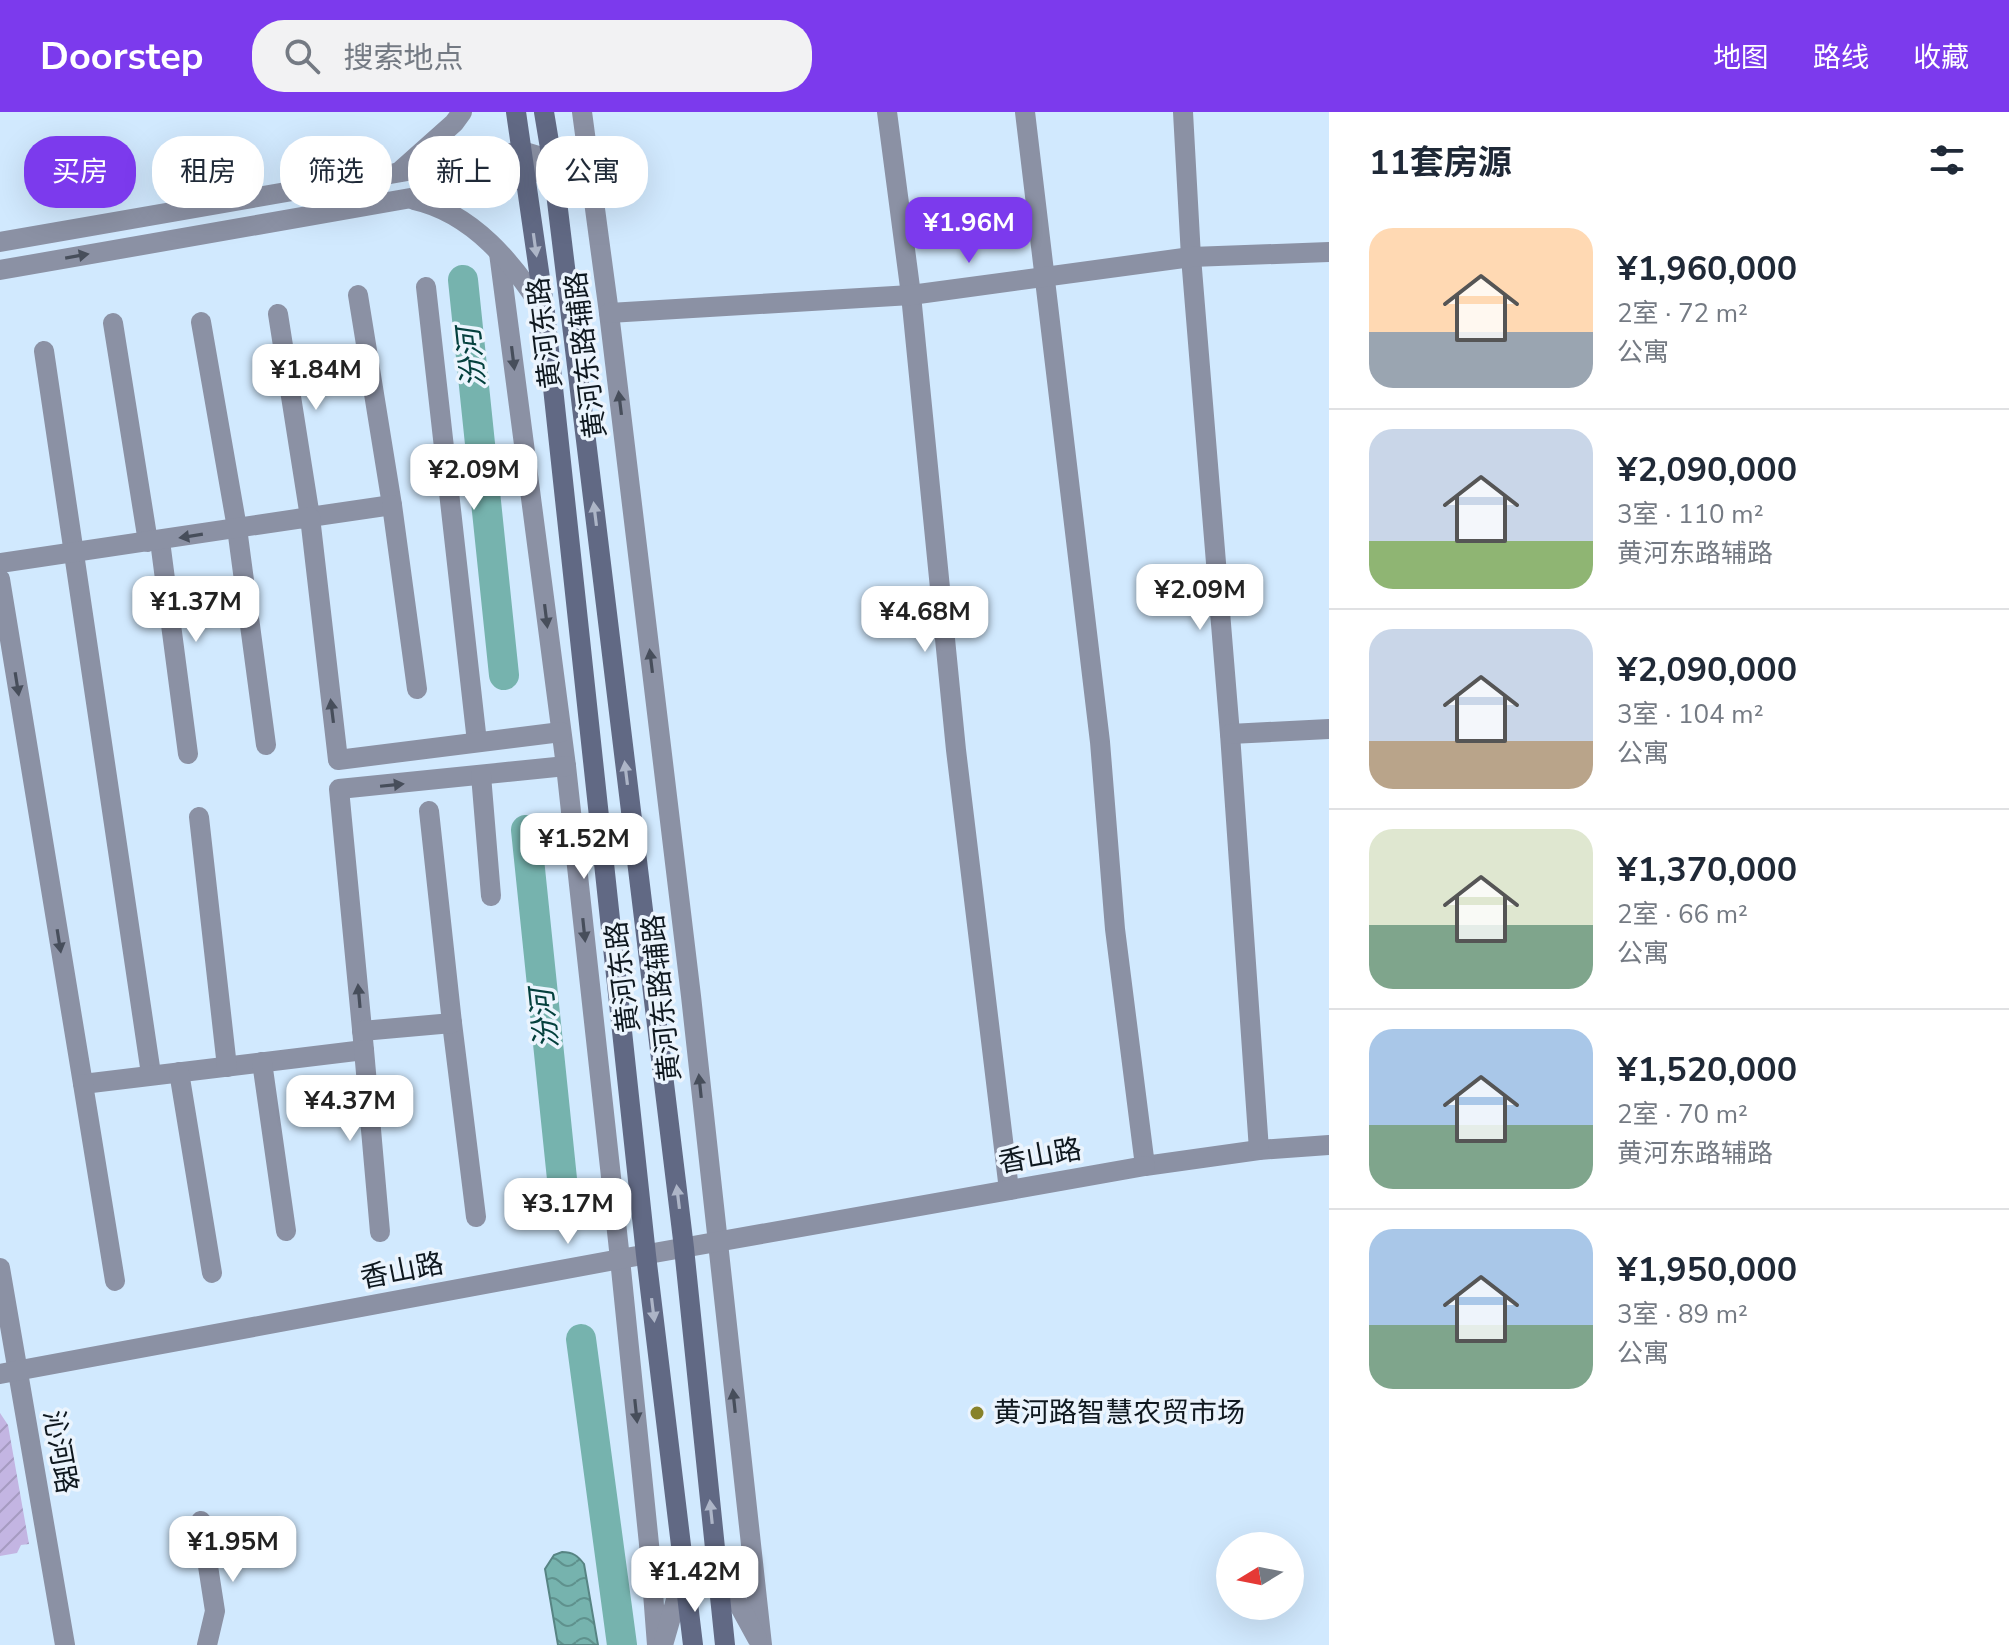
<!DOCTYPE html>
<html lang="zh">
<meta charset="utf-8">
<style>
:root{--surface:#fff;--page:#f2f2f3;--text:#1f2937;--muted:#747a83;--line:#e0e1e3;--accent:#7c3aed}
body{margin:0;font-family:"Nunito Sans","Noto Sans SC",sans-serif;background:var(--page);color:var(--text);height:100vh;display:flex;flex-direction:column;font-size:30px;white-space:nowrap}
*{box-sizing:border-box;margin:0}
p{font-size:26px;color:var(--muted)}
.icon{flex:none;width:44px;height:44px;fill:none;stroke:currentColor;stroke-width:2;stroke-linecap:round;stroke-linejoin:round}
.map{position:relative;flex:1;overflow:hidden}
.drawer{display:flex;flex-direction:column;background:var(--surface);width:680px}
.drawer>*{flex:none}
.guide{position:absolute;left:24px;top:24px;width:760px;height:72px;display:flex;gap:16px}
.needle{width:52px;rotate:260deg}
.buttons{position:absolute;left:1216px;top:1420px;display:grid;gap:16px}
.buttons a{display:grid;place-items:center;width:88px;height:88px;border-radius:50%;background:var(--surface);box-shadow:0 8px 32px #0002;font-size:40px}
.price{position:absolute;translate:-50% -68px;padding:0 18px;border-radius:16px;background:#fff;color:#222;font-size:26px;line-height:52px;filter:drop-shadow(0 2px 4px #0008)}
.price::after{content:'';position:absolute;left:50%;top:48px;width:24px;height:18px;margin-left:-12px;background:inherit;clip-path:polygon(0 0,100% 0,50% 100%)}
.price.on{background:var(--accent);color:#fff}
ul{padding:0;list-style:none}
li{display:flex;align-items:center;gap:24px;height:200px;padding:0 40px}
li+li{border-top:2px solid var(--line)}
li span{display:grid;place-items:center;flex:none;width:224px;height:160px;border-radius:24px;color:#555}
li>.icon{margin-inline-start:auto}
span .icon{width:96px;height:96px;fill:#fffc;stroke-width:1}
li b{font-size:34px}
h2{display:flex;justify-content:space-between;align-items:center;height:96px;padding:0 40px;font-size:34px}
.chip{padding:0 28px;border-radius:32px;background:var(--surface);box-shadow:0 8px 32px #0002;font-size:28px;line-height:72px}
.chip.on{background:var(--accent);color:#fff}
header{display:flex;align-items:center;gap:48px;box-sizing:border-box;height:112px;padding:0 40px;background:var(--accent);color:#fff}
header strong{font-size:38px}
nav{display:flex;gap:44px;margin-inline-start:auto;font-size:28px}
.search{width:560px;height:72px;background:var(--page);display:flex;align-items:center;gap:20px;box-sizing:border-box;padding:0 28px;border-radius:32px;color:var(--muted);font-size:30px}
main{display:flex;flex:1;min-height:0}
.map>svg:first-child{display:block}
.garden{fill:url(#garden-furrows)}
.water{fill:url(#water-waves);stroke:#578483;stroke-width:2}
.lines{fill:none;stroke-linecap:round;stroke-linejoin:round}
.river{stroke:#76b3ae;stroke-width:30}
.minor{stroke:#8b91a4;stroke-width:20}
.tertiary{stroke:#8b91a4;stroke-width:20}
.secondary{stroke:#616984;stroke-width:20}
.oneway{fill:#adb5c7}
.oneway2{fill:#474e5b}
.poi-dot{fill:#87822a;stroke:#ebf4fd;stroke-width:3}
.labels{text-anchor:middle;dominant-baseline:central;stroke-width:7;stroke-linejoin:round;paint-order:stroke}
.street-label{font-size:28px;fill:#0f181f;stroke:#ebf4fd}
.poi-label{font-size:28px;fill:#0f181f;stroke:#ebf4fd;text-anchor:start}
.water-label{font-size:30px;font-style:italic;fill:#04403d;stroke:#ebf4fd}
</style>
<header>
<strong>Doorstep</strong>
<div class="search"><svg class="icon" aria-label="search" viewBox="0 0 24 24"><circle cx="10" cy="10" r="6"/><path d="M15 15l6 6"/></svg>搜索地点</div>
<nav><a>地图</a><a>路线</a><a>收藏</a></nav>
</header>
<main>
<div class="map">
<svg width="1329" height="1533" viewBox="0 0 1329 1533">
<defs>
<pattern id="garden-furrows" width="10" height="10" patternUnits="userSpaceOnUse" patternTransform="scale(2)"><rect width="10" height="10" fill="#c3b5e2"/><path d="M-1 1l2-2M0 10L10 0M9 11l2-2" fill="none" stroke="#a69bc1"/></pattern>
<pattern id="water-waves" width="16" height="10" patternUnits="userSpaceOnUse" patternTransform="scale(2)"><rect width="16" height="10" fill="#76b3ae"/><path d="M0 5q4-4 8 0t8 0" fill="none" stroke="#5f918d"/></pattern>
</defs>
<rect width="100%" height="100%" fill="#d1e9fe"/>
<!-- garden -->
<polygon class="garden" points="0,1301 8,1313 29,1432 21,1433 17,1441 0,1444"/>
<!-- water -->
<path class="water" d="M562,1440C573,1440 578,1444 584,1452L598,1533H558L545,1457L554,1443Z"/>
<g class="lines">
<!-- river -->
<g class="river">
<polyline points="463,168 504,563"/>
<polyline points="526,718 565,1096"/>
<polyline points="581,1227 622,1533"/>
</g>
<!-- minor -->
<g class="minor">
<polyline points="582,0 609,201 691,884 762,1533"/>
<polyline points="887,0 911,183 956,638 1009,1078"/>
<polyline points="1025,0 1100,630 1115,817 1145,1054 1259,1038 1329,1033"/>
<polyline points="1183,0 1191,145 1230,622 1259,1038"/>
<polyline points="552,48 589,43"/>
<polyline points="499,141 566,654 620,1147 650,1442 657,1533"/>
<polyline points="426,175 477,630"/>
<polyline points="278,202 310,405 392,393 358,183"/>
<polyline points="201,210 237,416 266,633"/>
<polyline points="113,211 148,430"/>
<polyline points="44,239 151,962"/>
<polyline points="392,393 417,577"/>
<polyline points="160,429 188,642"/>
<polyline points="0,451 310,405 338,648 561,620"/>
<polyline points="0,467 83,972 364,938 339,677 566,654"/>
<polyline points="1230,622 1329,617"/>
<polyline points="481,663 491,784"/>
<polyline points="199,705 227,955"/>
<polyline points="452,911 476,1105"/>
<polyline points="362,919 452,911 429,699"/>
<polyline points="364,938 380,1120"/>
<polyline points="262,950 286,1119"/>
<polyline points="179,960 212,1161"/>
<polyline points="83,972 115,1169"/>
<polyline points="201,1409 215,1499 207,1533"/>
<polyline points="717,1453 757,1526"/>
<polyline points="663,1533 684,1460"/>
</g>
<!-- tertiary -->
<g class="tertiary">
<polyline points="399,60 454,11 462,0"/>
<path d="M414,88C473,101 514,152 545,201"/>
<polyline points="0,130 522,39 552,48"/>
<polyline points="0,158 525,66 552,48"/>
<polyline points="609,201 911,183 1191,145 1329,140"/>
<polyline points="0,1156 65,1533"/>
<polyline points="0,1262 620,1147 1145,1054"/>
</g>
<!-- secondary -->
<g class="secondary">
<polyline points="516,0 545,201 646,1143 693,1533"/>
<polyline points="544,0 552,48 684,1136 725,1533"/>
</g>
</g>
<!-- one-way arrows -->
<defs><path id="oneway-solid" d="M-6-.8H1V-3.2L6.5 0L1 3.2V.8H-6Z" transform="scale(2)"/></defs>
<g class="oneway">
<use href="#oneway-solid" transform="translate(535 133) rotate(82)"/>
<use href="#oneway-solid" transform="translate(595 402) rotate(-97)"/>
<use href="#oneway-solid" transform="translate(626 661) rotate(-97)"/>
<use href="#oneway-solid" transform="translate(678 1085) rotate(-97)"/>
<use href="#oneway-solid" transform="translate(653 1198) rotate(83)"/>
<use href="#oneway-solid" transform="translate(711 1400) rotate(-96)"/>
</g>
<g class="oneway2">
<use href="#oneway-solid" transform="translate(77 144) rotate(-10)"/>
<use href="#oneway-solid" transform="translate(513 246) rotate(83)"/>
<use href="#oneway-solid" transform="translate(620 291) rotate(-97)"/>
<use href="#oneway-solid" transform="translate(191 424) rotate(171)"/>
<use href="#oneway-solid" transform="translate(546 504) rotate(83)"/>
<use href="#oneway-solid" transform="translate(651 549) rotate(-97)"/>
<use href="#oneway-solid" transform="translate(17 572) rotate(81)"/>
<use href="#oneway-solid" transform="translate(332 599) rotate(-97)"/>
<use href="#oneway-solid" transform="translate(392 673) rotate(-6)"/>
<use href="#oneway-solid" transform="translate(584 818) rotate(84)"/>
<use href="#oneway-solid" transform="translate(59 829) rotate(81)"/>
<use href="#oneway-solid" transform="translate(359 884) rotate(-95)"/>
<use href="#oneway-solid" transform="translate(700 974) rotate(-96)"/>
<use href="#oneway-solid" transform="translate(734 1289) rotate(-96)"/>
<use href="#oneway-solid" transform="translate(636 1299) rotate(84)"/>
</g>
<!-- markers -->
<circle class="poi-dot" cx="977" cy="1301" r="8"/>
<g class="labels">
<!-- street labels -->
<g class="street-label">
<text transform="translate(545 221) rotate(-97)">黄河东路</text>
<text transform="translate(586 243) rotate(-97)">黄河东路辅路</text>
<text transform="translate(623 865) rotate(-97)">黄河东路</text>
<text transform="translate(662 886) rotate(-96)">黄河东路辅路</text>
<text transform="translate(1040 1044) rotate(-10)">香山路</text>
<text transform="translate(402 1159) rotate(-11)">香山路</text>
<text transform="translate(60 1340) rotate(80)">沁河路</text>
</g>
<!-- poi labels -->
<g class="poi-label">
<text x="993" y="1301">黄河路智慧农贸市场</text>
</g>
<!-- water labels -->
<g class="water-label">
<text transform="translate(472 246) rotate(-96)">汾河</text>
<text transform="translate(545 907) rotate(-96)">汾河</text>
</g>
</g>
</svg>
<div class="buttons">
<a><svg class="needle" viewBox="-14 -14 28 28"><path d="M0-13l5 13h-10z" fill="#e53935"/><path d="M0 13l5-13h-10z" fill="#747a83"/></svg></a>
</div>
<b class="price on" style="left:969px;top:153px">¥1.96M</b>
<b class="price" style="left:316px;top:300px">¥1.84M</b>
<b class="price" style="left:474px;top:400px">¥2.09M</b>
<b class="price" style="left:1200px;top:520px">¥2.09M</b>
<b class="price" style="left:196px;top:532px">¥1.37M</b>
<b class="price" style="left:925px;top:542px">¥4.68M</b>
<b class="price" style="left:584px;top:769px">¥1.52M</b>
<b class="price" style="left:350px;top:1031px">¥4.37M</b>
<b class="price" style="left:568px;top:1134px">¥3.17M</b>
<b class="price" style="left:233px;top:1472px">¥1.95M</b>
<b class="price" style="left:695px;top:1502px">¥1.42M</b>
<div class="guide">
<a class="chip on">买房</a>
<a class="chip">租房</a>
<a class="chip">筛选</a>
<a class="chip">新上</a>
<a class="chip">公寓</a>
</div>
</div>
<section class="drawer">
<h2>11套房源<svg class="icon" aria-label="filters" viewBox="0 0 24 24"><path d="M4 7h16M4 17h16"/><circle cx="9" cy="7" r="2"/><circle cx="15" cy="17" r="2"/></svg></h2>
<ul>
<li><span style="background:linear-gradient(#ffd9b3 65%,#9aa5b1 0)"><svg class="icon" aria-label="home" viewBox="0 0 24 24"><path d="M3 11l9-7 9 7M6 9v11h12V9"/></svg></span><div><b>¥1,960,000</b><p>2室 · 72 m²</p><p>公寓</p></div></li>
<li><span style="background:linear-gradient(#c9d6e8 70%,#8fb573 0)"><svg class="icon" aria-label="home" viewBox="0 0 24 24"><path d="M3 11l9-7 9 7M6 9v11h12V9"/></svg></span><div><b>¥2,090,000</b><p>3室 · 110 m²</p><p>黄河东路辅路</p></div></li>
<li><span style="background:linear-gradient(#c9d6e8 70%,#b9a48a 0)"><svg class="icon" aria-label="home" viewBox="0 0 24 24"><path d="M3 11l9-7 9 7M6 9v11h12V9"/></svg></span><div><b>¥2,090,000</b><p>3室 · 104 m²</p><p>公寓</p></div></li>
<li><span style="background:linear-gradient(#dfe7d0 60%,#7fa58c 0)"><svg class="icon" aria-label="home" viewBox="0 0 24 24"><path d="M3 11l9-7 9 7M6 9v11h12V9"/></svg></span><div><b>¥1,370,000</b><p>2室 · 66 m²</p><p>公寓</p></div></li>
<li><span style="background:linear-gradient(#a9c7e8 60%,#7fa58c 0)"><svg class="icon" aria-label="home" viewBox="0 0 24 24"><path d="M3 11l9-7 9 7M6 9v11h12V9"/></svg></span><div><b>¥1,520,000</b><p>2室 · 70 m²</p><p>黄河东路辅路</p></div></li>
<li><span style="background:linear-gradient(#a9c7e8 60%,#7fa58c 0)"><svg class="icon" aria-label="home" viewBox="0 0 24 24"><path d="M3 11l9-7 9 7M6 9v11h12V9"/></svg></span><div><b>¥1,950,000</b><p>3室 · 89 m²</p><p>公寓</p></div></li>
</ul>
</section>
</main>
